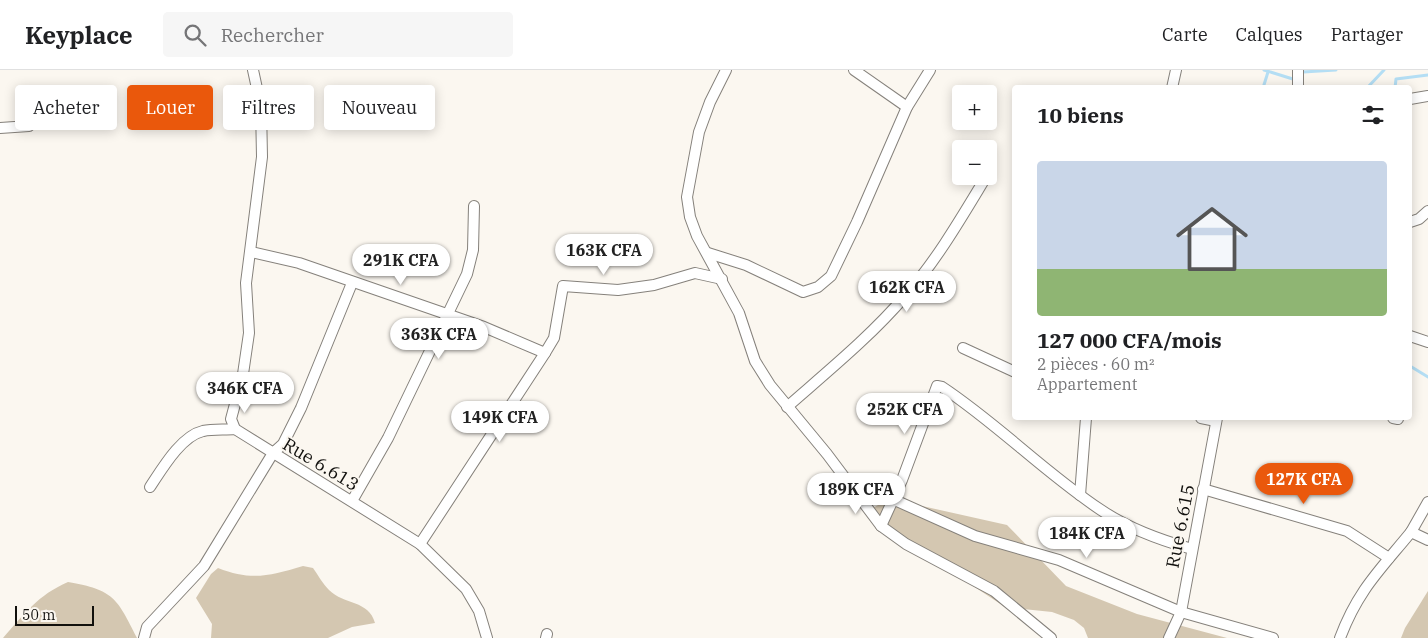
<!DOCTYPE html>
<html lang="fr">
<meta charset="utf-8">
<style>
:root{--surface:#fff;--page:#f6f6f6;--text:#202124;--muted:#757577;--line:#e0e0e0;--accent:#ea580c}
body{margin:0;font-family:"IBM Plex Serif",serif;background:var(--page);color:var(--text);height:100vh;display:flex;flex-direction:column;font-size:19px;white-space:nowrap}
*{box-sizing:border-box;margin:0}
p{font-size:16px;color:var(--muted)}
.icon{flex:none;width:28px;height:28px;fill:none;stroke:currentColor;stroke-width:2;stroke-linecap:round;stroke-linejoin:round}
.map{position:relative;flex:1;overflow:hidden}
.side{position:absolute;left:1012px;top:15px;width:400px;height:335px;display:flex;flex-direction:column;background:var(--surface);border-radius:5px;box-shadow:0 2px 12px #0003}
.side>*{flex:none}
.guide{position:absolute;left:15px;top:15px;width:475px;height:45px;display:flex;gap:10px}
.buttons{position:absolute;left:952px;top:15px;display:grid;gap:10px}
.buttons a{display:grid;place-items:center;width:45px;height:45px;border-radius:5px;background:var(--surface);box-shadow:0 2px 12px #0003;font-size:25px}
.scale{position:absolute;left:15px;bottom:12px;width:79px;box-sizing:border-box;padding-left:5px;border:2px solid #11100d;border-top:0;font-size:14px;line-height:18px;white-space:nowrap;color:#11100d;-webkit-text-stroke:4px #fbf7f0;paint-order:stroke}
.price{position:absolute;translate:-50% -42px;padding:0 11px;border-radius:18px;background:#fff;color:#222;font-size:16px;line-height:32px;filter:drop-shadow(0 1px 2px #0008)}
.price::after{content:'';position:absolute;left:50%;top:30px;width:15px;height:11px;margin-left:-8px;background:inherit;clip-path:polygon(0 0,100% 0,50% 100%)}
.price.selected{background:var(--accent);color:#fff}
ul{padding:0;list-style:none}
li{display:grid;align-content:center;gap:10px;height:265px;padding:0 25px}
li span{display:grid;place-items:center;height:155px;border-radius:5px;color:#555}
li>.icon{margin-inline-start:auto}
span .icon{width:90px;height:90px;fill:#fffc;stroke-width:1}
li b{font-size:21px}
h2{display:flex;justify-content:space-between;align-items:center;height:60px;padding:0 25px;font-size:21px}
.pill{padding:0 18px;border-radius:5px;background:var(--surface);box-shadow:0 2px 12px #0003;font-size:18px;line-height:45px}
.pill.selected{background:var(--accent);color:#fff}
header{display:flex;align-items:center;gap:30px;box-sizing:border-box;height:70px;padding:0 25px;background:var(--surface);border-bottom:1px solid var(--line)}
header strong{font-size:24px}
nav{display:flex;gap:28px;margin-inline-start:auto;font-size:18px}
.search{width:350px;height:45px;background:var(--page);display:flex;align-items:center;gap:12px;box-sizing:border-box;padding:0 18px;border-radius:5px;color:var(--muted);font-size:19px}
.map>svg:first-child{display:block}
.green{fill:#d4c7b1}
.lines{fill:none;stroke-linecap:round;stroke-linejoin:round}
.stream{stroke:#b4def4;stroke-width:3}
.minor-casing{stroke:#85817b;stroke-width:12}
.minor{stroke:#fff;stroke-width:10}
.labels{text-anchor:middle;dominant-baseline:central;stroke-width:4;stroke-linejoin:round;paint-order:stroke}
.street-label{font-size:18px;fill:#11100d;stroke:#fbf7f0}
</style>
<header>
<strong>Keyplace</strong>
<div class="search"><svg class="icon" aria-label="search" viewBox="0 0 24 24"><circle cx="10" cy="10" r="6"/><path d="M15 15l6 6"/></svg>Rechercher</div>
<nav><a>Carte</a><a>Calques</a><a>Partager</a></nav>
</header>
<div class="map">
<svg width="1428" height="568" viewBox="0 0 1428 568">
<rect width="100%" height="100%" fill="#fbf7f0"/>
<!-- green -->
<g class="green">
<polygon points="883,432 922,436 1007,455 1066,516 1137,544 1227,568 1088,568 1084,558 1074,550 1052,542 1005,537 870,448 873,438"/>
<path d="M303,496L313,498C318,505 323,514 329,520C344,535 369,530 375,553L352,557L328,568H211L212,554L196,528L211,504L218,498C251,511 270,506 303,496Z"/>
<path d="M68,512C114,520 117,528 137,568H3C24,544 38,525 68,512Z"/>
<polygon points="1428,521 1428,568 1401,568 1405,558"/>
</g>
<g class="lines">
<!-- stream -->
<g class="stream">
<polyline points="1264,0 1296,10"/>
<polyline points="1303,2 1336,0"/>
<polyline points="1263,18 1268,2"/>
<polyline points="1367,18 1384,0"/>
<polyline points="1395,18 1396,9 1428,5"/>
<polyline points="1410,296 1428,307"/>
</g>
<!-- minor casing -->
<g class="minor-casing">
<g id="minor">
<polyline points="253,0 261,37 262,87 246,213 249,263 243,304 231,349 235,359 420,474 466,519 479,541 487,568"/>
<polyline points="726,0 710,32 699,62 687,127 690,147 697,166 739,243 755,291 770,315 827,384 881,456 906,474 994,521 1051,568"/>
<polyline points="854,0 907,37"/>
<polyline points="1172,18 1176,0"/>
<polyline points="1298,18 1298,0"/>
<polyline points="1410,29 1428,26"/>
<polyline points="0,58 29,56"/>
<polyline points="1410,152 1419,149 1428,141"/>
<polyline points="251,182 299,193 484,257 545,283 420,474"/>
<polyline points="708,183 746,195 803,222 818,217 831,206 857,152 907,37 930,0"/>
<polyline points="1410,266 1428,272"/>
<polyline points="963,278 1015,302"/>
<polyline points="545,283 554,268 563,216 618,220 654,215 695,203 722,209"/>
<path d="M787,337C828,301 871,266 906,225C936,191 960,150 983,112"/>
<polyline points="1201,348 1216,351"/>
<polyline points="1393,348 1398,349"/>
<path d="M150,417C162,399 181,366 203,361C213,359 225,360 235,359"/>
<polyline points="852,419 888,427 975,466 1059,490 1181,542 1273,568"/>
<polyline points="1203,419 1347,461 1389,488"/>
<polyline points="1080,425 1086,348"/>
<polyline points="352,431 388,368 467,204 473,180 474,136"/>
<path d="M881,456L902,410L937,316L942,317C998,354 1045,403 1101,440C1129,459 1160,470 1192,479"/>
<polyline points="1411,462 1428,432"/>
<polyline points="144,568 147,557 204,496 273,383 283,374 301,338 352,213"/>
<polyline points="546,568 547,564"/>
<polyline points="1169,568 1181,542 1217,348"/>
<path d="M1340,568C1358,520 1380,500 1411,462L1428,470"/>
</g>
</g>
<!-- minor -->
<use href="#minor" class="minor"/>
</g>
<g class="labels">
<!-- street labels -->
<g class="street-label">
<text transform="translate(321 394) rotate(31)">Rue 6.613</text>
<text transform="translate(1180 456) rotate(-79)">Rue 6.615</text>
</g>
</g>
</svg>
<div class="buttons">
<a>+</a>
<a>−</a>
</div>
<div class="scale">50 m</div>
<b class="price" style="left:604px;top:206px">163K CFA</b>
<b class="price" style="left:401px;top:216px">291K CFA</b>
<b class="price" style="left:907px;top:243px">162K CFA</b>
<b class="price" style="left:439px;top:290px">363K CFA</b>
<b class="price" style="left:245px;top:344px">346K CFA</b>
<b class="price" style="left:905px;top:365px">252K CFA</b>
<b class="price" style="left:500px;top:373px">149K CFA</b>
<b class="price selected" style="left:1304px;top:435px">127K CFA</b>
<b class="price" style="left:856px;top:445px">189K CFA</b>
<b class="price" style="left:1087px;top:489px">184K CFA</b>
<div class="guide">
<a class="pill">Acheter</a>
<a class="pill selected">Louer</a>
<a class="pill">Filtres</a>
<a class="pill">Nouveau</a>
</div>
<section class="side">
<h2>10 biens<svg class="icon" aria-label="filters" viewBox="0 0 24 24"><path d="M4 7h16M4 17h16"/><circle cx="9" cy="7" r="2"/><circle cx="15" cy="17" r="2"/></svg></h2>
<ul>
<li><span style="background:linear-gradient(#c9d6e8 70%,#8fb573 0)"><svg class="icon" aria-label="home" viewBox="0 0 24 24"><path d="M3 11l9-7 9 7M6 9v11h12V9"/></svg></span><div><b>127 000 CFA/mois</b><p>2 pièces · 60 m²</p><p>Appartement</p></div></li>
</ul>
</section>
</div>
